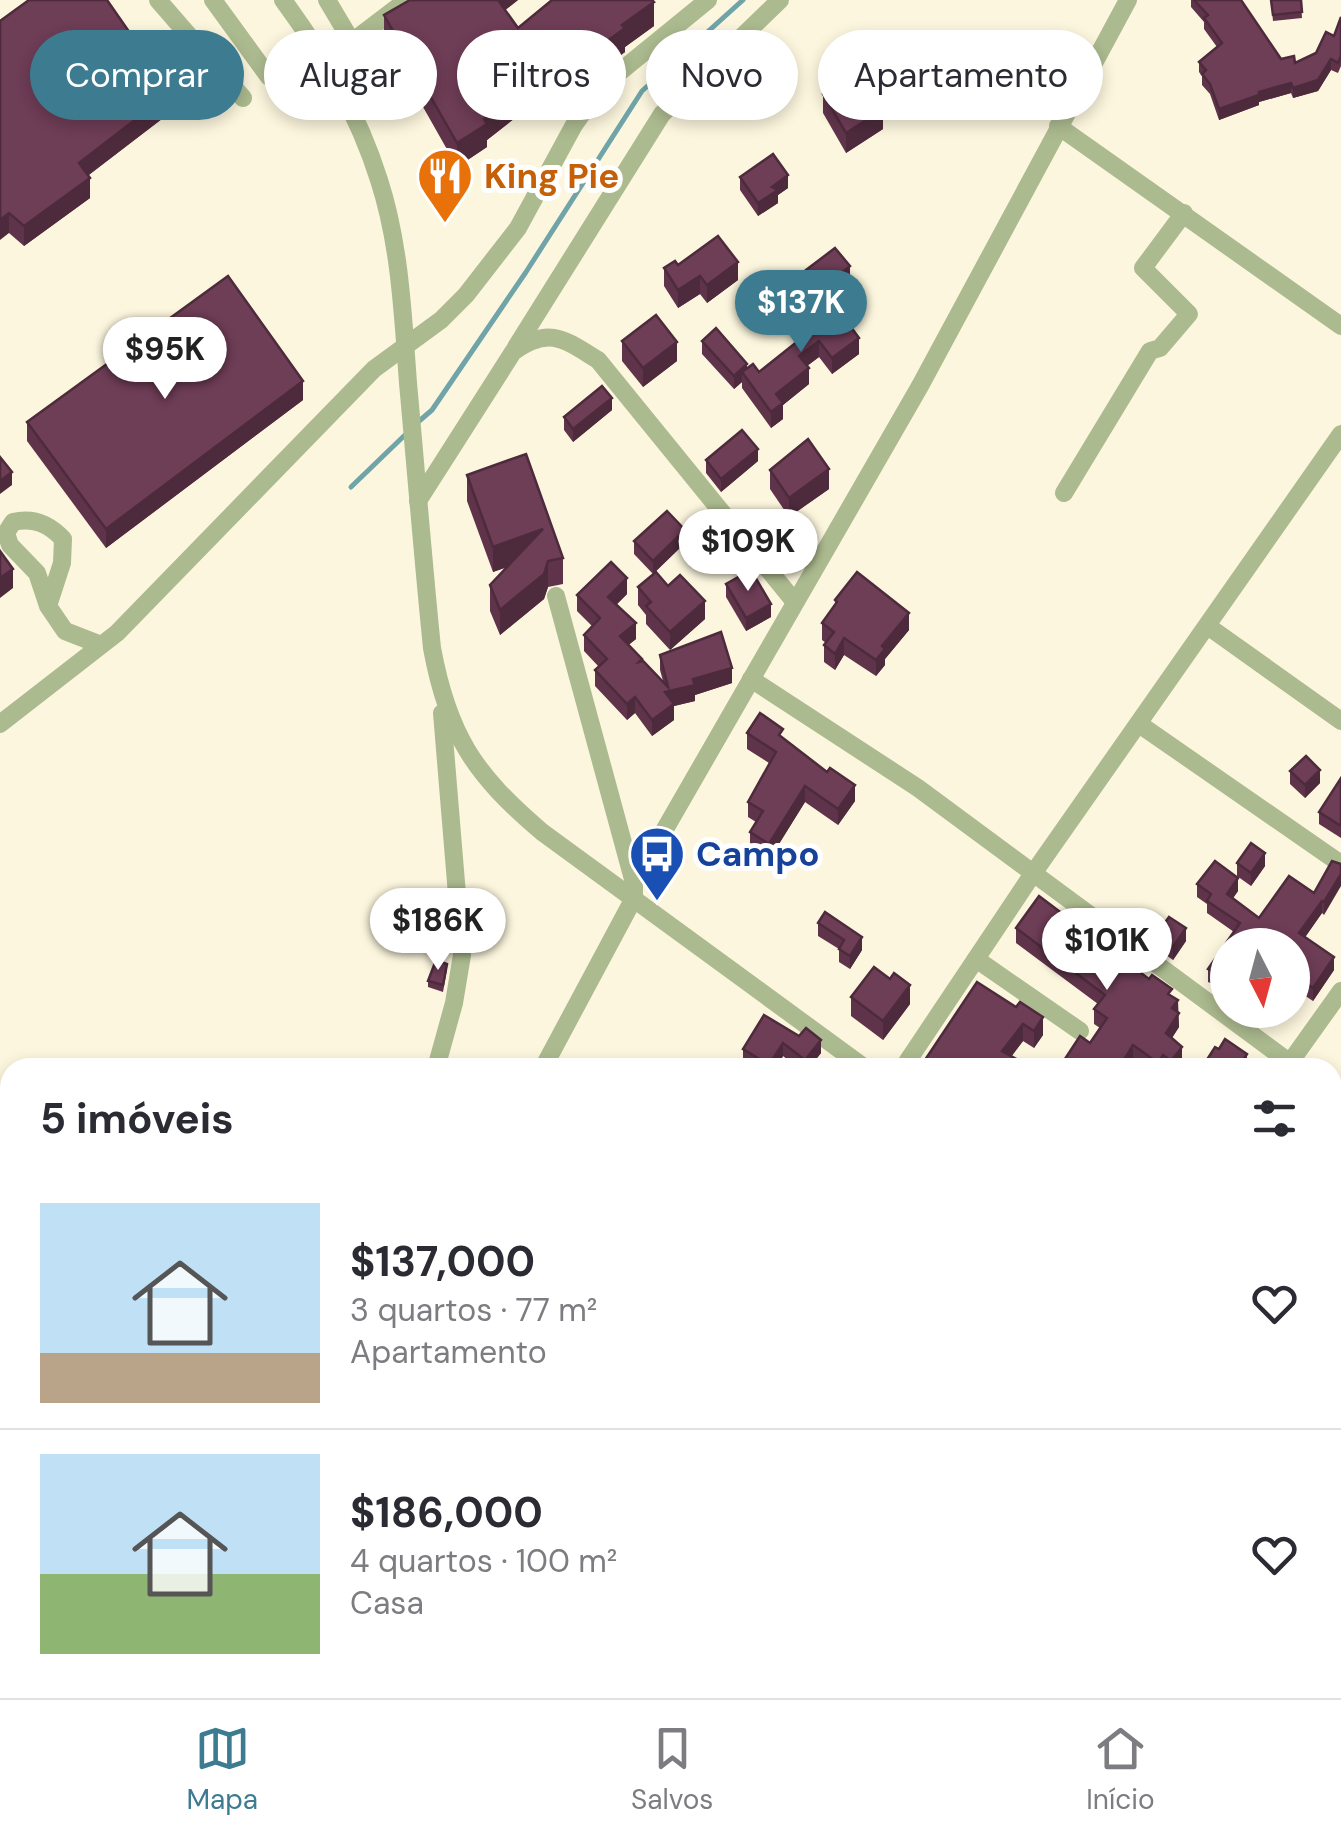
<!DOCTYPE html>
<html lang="pt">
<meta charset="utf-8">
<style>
:root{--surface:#fff;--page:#f2f2f3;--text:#2b2b33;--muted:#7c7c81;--line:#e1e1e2;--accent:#3c7b90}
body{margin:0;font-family:"DM Sans",sans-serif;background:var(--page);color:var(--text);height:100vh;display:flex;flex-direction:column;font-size:38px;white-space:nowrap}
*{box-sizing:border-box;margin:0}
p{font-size:32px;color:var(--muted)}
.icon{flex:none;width:55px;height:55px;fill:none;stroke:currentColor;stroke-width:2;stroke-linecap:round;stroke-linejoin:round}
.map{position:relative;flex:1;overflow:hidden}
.side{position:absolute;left:0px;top:1058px;width:1342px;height:642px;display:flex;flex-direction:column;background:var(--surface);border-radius:30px 30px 0 0;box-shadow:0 5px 15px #0003}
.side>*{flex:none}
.guide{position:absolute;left:30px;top:30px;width:1282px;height:90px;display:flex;gap:20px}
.needle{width:65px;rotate:174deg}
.controls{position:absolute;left:1210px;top:928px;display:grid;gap:20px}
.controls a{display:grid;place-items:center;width:100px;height:100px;border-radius:50%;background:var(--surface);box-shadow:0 5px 15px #0003;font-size:50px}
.price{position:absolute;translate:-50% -85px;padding:0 22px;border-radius:35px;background:#fff;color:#222;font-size:32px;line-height:65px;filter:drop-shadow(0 2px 5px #0008)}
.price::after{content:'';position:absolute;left:50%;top:60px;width:30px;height:22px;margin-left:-15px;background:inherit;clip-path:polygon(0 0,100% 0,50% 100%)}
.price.on{background:var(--accent);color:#fff}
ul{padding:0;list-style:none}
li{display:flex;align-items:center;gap:30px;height:250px;padding:0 40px}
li+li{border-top:2px solid var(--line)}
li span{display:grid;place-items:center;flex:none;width:280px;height:200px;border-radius:0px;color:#555}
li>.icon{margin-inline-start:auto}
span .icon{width:120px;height:120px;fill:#fffc;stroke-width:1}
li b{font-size:42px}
h2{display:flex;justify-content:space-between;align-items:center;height:120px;padding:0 40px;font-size:42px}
.tag{padding:0 35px;border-radius:45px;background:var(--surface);box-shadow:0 5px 15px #0003;font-size:35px;line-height:90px}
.tag.on{background:var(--accent);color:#fff}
.menu{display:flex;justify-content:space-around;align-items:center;height:140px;border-top:2px solid var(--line);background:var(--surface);font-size:28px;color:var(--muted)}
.menu a{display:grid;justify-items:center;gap:5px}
.menu .on{color:var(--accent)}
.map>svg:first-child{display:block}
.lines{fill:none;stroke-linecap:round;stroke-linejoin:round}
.stream{stroke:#70a4a8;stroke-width:5}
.minor{stroke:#acba8f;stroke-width:18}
.wall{fill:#5f344a}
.shaded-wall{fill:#4d2b3c}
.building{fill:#6e3d56;stroke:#4d2b3c;stroke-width:2.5}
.labels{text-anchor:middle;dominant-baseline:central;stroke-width:10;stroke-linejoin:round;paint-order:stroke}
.food-label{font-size:35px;font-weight:bold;fill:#c56008;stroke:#fff;text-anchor:start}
.transit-label{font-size:35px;font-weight:bold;fill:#164399;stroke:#fff;text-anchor:start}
</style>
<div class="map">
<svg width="1341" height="1698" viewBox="0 0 1341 1698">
<rect width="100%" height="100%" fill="#fcf6de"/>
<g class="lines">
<!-- stream -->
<g class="stream">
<polyline points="418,422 432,410 526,272 642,91 743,0"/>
<polyline points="351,487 407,433"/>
</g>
<!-- minor -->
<g class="minor">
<polyline points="158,0 243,98"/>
<polyline points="213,0 269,77 352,42 407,0"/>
<path d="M283,0C324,56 358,113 379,180C400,244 403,316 408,383C416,471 423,559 432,648C448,735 474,774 542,832L865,1068"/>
<polyline points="327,0 352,42"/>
<polyline points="1058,126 1341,326"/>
<polyline points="516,347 662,114 780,0"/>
<polyline points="1064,493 1150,351 1160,348 1189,314 1143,268 1184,213"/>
<path d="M418,501L513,352C549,326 564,339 598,360L794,601"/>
<polyline points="556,596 634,883"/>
<path d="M48,606L37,573L10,545L6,533L13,522C34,517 49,524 63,539L62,563L48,606L65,631L101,645"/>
<polyline points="1209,627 1341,721"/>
<polyline points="751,679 918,788 1289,1062"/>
<polyline points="0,724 117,633 374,369 441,320 466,295 518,228 574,125 600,88 708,0"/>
<polyline points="1139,724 1341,864"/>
<polyline points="976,959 1080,1031"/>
<polyline points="436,1068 454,1003 462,955 442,713"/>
<polyline points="543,1068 634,898 634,883 920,386 1128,0"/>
<polyline points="903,1068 1032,875 1341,434"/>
<polyline points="1286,1068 1341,991"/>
<polyline points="1332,1196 1341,1202"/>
<polyline points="1332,1404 1341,1410"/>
<polyline points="233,1690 244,1698"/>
<polyline points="805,1690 817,1698"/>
<polyline points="1136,1690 1145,1698"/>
<polyline points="181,1698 185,1690"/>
<polyline points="480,1698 486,1690"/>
<polyline points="1334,1698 1341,1689"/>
</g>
</g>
<!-- wall -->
<g class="wall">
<polygon points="410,0 518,0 505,10 518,28 654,26 625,47 625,52 587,80 581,66 487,140 487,147 457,167 384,38 384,15"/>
<polygon points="1191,0 1241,0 1281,59 1295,63 1316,53 1334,36 1341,17 1341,66 1338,73 1331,70 1318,91 1293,98 1291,93 1259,102 1259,105 1219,120 1210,94 1202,85 1202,76 1199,72 1199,62 1217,47 1204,29 1204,22 1191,7"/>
<polygon points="1271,0 1301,0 1302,18 1273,21"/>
<polygon points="0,21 171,112 89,175 90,198 24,246 9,233"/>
<polygon points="823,94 883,129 846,153 823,113"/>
<polygon points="740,177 788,188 778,195 778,203 758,216 740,190"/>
<polygon points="678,265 738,280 707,303 700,294 678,308 664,286 664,268"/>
<polygon points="806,270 850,279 821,302 806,283"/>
<polygon points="767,301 793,322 778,332 767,314"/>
<polygon points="798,330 859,354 832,374 819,357 807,366 809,384 783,405 783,419 771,428 742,388 742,382 734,389 702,354 702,341 747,368 759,372 798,341"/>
<polygon points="622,341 677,361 643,387 622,361"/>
<polygon points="303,400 106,548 27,441 27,422"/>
<polygon points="612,410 573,442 564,430 564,417"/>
<polygon points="706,460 758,461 721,492 706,473"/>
<polygon points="770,470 829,489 789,517 770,489"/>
<polygon points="467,475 563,558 563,584 548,587 544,599 500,635 490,611 490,585 507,567 493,572 467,501"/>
<polygon points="634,541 685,543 653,574 634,554"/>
<polygon points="726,584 771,617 746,631 726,597"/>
<polygon points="668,586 705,619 670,650 646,624 646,615 638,605 638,587"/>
<polygon points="627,594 616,605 636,639 628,645 663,681 660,670 660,655 732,683 695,695 695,701 674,706 674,720 652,736 635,713 627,720 595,686 595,670 599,667 584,651 584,635 592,626 577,611 577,595"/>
<polygon points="835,600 909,630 885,659 885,665 876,676 844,655 835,670 824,662 824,645 826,643 822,640 822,623 835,606"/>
<polygon points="747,733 783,739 855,801 838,825 805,802 769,860 750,848 750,832 756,822 748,817 748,802 769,763 747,749"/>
<polygon points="1290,771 1320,783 1305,798 1290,784"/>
<polygon points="1341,778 1341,838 1319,824 1319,812"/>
<polygon points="1332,861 1324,915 1322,913 1305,937 1334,970 1313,1001 1292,987 1292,945 1228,945 1227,990 1208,982 1208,969 1234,932 1207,913 1207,904 1197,897 1197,884 1238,891 1233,898 1259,918 1314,893"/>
<polygon points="1237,863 1265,866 1251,886 1237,876"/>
<polygon points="818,923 862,950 850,969 839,962 839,949 818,936"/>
<polygon points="1016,928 1172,996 1178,1012 1179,1027 1172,1038 1182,1061 1177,1068 1144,1068 1133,1060 1090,1043 1100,1028 1094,1024 1094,1009 1098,1004 1016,943"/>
<polygon points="1156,935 1186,941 1173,960 1156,948"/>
<polygon points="447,970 443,992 428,987 428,981"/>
<polygon points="977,982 1043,1035 1034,1048 1023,1041 1011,1056 1018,1068 925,1068 925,1060"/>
<polygon points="851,997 910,1004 883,1040 851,1016"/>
<polygon points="764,1015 821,1053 809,1068 798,1068 783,1056 776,1068 752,1068 743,1062 743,1049"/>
<polygon points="1341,1095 1337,1182 1332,1179 1332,1107"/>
<polygon points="1341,1239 1341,1324 1337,1329 1332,1325 1332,1245"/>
<polygon points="1341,1490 1341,1542 1332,1536 1332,1496"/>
<polygon points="255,1690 373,1690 373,1698 279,1698 273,1694 271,1698 267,1698"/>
<polygon points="387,1690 454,1690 448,1698 438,1698 424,1695 424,1698 389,1698 387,1696"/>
<polygon points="1210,1690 1254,1690 1248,1698 1210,1698"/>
</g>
<!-- shaded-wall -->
<g class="shaded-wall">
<polygon points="494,0 518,0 494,19"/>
<polygon points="654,2 654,26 625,47 625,52 587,80 587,56 622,25"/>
<polygon points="581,43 581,66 487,140 487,147 457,167 457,143 484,119"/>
<polygon points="1331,59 1331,70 1318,91 1293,98 1293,88"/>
<polygon points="1291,83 1291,93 1259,102 1259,105 1219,120 1219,109 1259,92"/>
<polygon points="171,92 171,112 79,182 79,163"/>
<polygon points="883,109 883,129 846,153 846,133"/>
<polygon points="788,175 788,188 778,195 778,203 758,216 758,203 772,187"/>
<polygon points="90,178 90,198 24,246 24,226"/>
<polygon points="9,213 9,233 0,240 0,220"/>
<polygon points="738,262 738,280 707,303 707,285"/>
<polygon points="850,266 850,279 821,302 821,289"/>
<polygon points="700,276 700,294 678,308 678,290"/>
<polygon points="793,309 793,322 778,332 778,319"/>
<polygon points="859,338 859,354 832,374 832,358"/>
<polygon points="819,341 819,357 799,372 799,356"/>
<polygon points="677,342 677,361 643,387 643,368"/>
<polygon points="747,364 747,377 742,372 742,382 734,389 734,376"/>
<polygon points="809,368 809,384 783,405 783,419 771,428 771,412 776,394"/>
<polygon points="303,381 303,400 106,548 106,529"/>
<polygon points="612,398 612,410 573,442 573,429"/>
<polygon points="758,449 758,461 721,492 721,479"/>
<polygon points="829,469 829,489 789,517 789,498"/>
<polygon points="12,472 12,485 0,494 0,481"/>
<polygon points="543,529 543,554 493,572 493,547"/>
<polygon points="685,530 685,543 653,574 653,561"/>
<polygon points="548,561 548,587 544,599 500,635 500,610"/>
<polygon points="13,569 13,588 0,598 0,578"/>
<polygon points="627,578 627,594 608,613 608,597"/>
<polygon points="705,601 705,619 670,650 670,632"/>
<polygon points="771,604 771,617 746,631 746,618"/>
<polygon points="909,613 909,630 885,659 885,665 876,676 876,660 882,646"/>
<polygon points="636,623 636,639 620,652 620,636"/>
<polygon points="844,638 844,655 835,670 835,654"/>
<polygon points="732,668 732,683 695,695 695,701 674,706 674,720 652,736 652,720 665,692 693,679"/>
<polygon points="635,697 635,713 627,720 627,704"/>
<polygon points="1320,770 1320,783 1305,798 1305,785"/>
<polygon points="855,785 855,801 838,825 838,809"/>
<polygon points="805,786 805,802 769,860 769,844"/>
<polygon points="1265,853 1265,866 1251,886 1251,873"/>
<polygon points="1341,874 1341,886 1324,915 1324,902"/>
<polygon points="1238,878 1238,891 1227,907 1227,894"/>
<polygon points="1322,901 1322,913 1299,946 1299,933"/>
<polygon points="1186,928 1186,941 1173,960 1173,947"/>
<polygon points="862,937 862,950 850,969 850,956"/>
<polygon points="1334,957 1334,970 1313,1001 1313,988"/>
<polygon points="910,985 910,1004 883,1040 883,1021"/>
<polygon points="1178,1000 1179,1027 1166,1047 1166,1033 1172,1008"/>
<polygon points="1043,1017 1043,1035 1034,1048 1034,1031"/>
<polygon points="1023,1024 1023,1041 1003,1068 1002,1051"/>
<polygon points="821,1040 821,1053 809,1068 805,1068 805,1060"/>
<polygon points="783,1043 783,1056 776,1068 769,1068"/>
<polygon points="1133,1045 1133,1060 1128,1068 1119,1068"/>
<polygon points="1182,1047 1182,1061 1177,1068 1171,1068 1171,1061"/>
<polygon points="1247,1054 1247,1067 1238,1068"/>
<polygon points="1163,1055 1163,1068 1158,1068 1158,1063"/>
<polygon points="1341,1162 1341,1176 1337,1182 1337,1168"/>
<polygon points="1341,1310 1341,1324 1337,1329 1337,1315"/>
<polygon points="1341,1635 1341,1648 1332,1659 1332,1647"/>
<polygon points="370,1690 373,1690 373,1698 365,1698"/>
<polygon points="447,1690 454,1690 448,1698 447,1698"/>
<polygon points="1245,1690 1254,1690 1248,1698 1240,1698"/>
</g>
<!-- building -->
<g class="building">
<polygon points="29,0 107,0 171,92 79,163 90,178 24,226 9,213 0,220 0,21"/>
<polygon points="410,0 498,0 518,28 552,0 652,0 654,2 622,25 625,28 587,56 581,43 484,119 487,124 457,143 384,15"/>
<polygon points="1194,0 1241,0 1281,59 1294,56 1295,63 1316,53 1326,32 1334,36 1341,17 1341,56 1338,63 1331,59 1318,80 1293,88 1291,83 1259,92 1259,95 1219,109 1210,84 1202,74 1206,70 1199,62 1222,43 1204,18 1208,15"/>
<polygon points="1271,0 1301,0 1302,12 1273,15"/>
<polygon points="851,70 883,109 846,133 823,94"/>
<polygon points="773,154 788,175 772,187 778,190 758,203 740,177"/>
<polygon points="718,236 738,262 707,285 700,276 678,290 664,268 675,261 678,265"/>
<polygon points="835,248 850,266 821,289 806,270"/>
<polygon points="228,276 303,381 106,529 27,422"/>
<polygon points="781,291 793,309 778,319 767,301"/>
<polygon points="834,304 859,338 832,358 819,341 799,356 809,368 776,394 783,403 771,412 742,372 753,364 759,372 803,337 798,330"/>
<polygon points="656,315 677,342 643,368 622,341"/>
<polygon points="716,328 747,364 734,376 702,341"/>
<polygon points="602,386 612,398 573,429 564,417"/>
<polygon points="742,430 758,449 721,479 706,460"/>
<polygon points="808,439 829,469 789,498 770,470"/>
<polygon points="526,454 563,558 548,561 544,574 500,610 490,585 543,529 493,547 467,475"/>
<polygon points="0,457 12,472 0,481"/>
<polygon points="667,511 685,530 653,561 634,541"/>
<polygon points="0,551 13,569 0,578"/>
<polygon points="611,562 627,578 608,597 636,623 620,636 642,659 639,662 643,661 668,687 660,655 721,632 732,668 693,679 695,685 665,692 674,704 652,720 635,697 627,704 595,670 607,659 584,635 600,618 577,595"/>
<polygon points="751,570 771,604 746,618 726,584"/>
<polygon points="656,572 668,586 680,575 705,601 670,632 646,606 651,602 638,587"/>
<polygon points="857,572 909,613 882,646 885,649 876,660 844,638 835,654 824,645 834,632 822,623 837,602 835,600"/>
<polygon points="760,713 783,729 779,735 827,772 830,768 855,785 838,809 805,786 769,844 750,832 763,811 748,802 776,752 747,733"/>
<polygon points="1306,756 1320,770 1305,785 1290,771"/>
<polygon points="1341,778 1341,826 1319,812"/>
<polygon points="1251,843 1265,853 1251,873 1237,863"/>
<polygon points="1215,861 1238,878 1227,894 1259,918 1289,876 1314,893 1332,861 1341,864 1341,874 1324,902 1322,901 1299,933 1334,957 1313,988 1292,974 1292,945 1263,945 1254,939 1250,945 1228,945 1227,978 1208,969 1240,923 1207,901 1211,894 1197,884"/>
<polygon points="1039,896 1149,979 1152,975 1172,989 1168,994 1178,1000 1172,1008 1179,1013 1166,1033 1182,1047 1171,1061 1163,1055 1158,1063 1133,1045 1119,1068 1059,1068 1080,1036 1090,1043 1107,1018 1094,1009 1105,995 1016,928"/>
<polygon points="825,912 862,937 850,956 839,949 844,940 818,923"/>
<polygon points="1169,917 1186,928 1173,947 1156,935"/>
<polygon points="436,960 447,964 443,985 428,981"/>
<polygon points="874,967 890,979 894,973 910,985 883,1021 851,997"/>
<polygon points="977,982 1016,1007 1020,1002 1043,1017 1034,1031 1023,1024 1002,1051 1018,1060 1013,1068 937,1068 925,1060"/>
<polygon points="764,1015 799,1036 806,1028 821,1040 805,1060 783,1043 769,1065 743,1049"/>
<polygon points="1225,1039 1247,1054 1238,1068 1206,1068 1203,1066 1215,1047 1219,1049"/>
<polygon points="1341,1095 1341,1162 1337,1168 1332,1165 1332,1107"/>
<polygon points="1338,1237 1341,1239 1341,1260 1337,1266 1341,1269 1341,1310 1337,1315 1332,1311 1332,1245"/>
<polygon points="1338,1488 1341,1490 1341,1525 1332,1519 1332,1496"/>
<polygon points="1341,1570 1341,1635 1332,1647 1332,1582"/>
<polygon points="291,1690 370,1690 365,1698 304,1698"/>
<polygon points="396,1690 421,1690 424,1692 419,1698 408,1698"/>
<polygon points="607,1690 614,1690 621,1695 618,1698 602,1698"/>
<polygon points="993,1690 1009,1690 1022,1698 987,1698"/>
<polygon points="1212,1690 1245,1690 1240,1696 1242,1698 1215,1698 1218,1694"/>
<polygon points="1297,1690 1310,1690 1315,1694 1312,1698 1292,1698"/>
</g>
<!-- icons -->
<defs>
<g id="restaurant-pin" transform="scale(2.875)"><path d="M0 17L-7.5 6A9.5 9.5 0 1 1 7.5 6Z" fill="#e8710a" stroke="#fff"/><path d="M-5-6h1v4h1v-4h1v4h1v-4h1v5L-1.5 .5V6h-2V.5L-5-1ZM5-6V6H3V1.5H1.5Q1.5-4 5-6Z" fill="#fff"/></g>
<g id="bus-pin" transform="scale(2.875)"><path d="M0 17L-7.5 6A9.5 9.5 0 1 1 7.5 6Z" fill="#1a4fb4" stroke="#fff"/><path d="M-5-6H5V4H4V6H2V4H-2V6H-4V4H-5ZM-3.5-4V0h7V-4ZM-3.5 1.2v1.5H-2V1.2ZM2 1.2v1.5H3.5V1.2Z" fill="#fff"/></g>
</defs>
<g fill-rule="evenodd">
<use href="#restaurant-pin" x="445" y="176"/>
<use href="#bus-pin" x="657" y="854"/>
</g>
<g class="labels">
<!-- food labels -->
<g class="food-label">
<text x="484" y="176">King Pie</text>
</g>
<!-- transit labels -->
<g class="transit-label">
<text x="696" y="854">Campo</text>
</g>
</g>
</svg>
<div class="controls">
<a><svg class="needle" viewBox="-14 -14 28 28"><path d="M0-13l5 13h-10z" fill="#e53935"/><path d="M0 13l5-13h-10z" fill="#7c7c81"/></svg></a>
</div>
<b class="price on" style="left:801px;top:355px">$137K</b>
<b class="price" style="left:165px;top:402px">$95K</b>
<b class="price" style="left:748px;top:594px">$109K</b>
<b class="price" style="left:438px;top:973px">$186K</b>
<b class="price" style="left:1107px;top:993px">$101K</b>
<div class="guide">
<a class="tag on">Comprar</a>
<a class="tag">Alugar</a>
<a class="tag">Filtros</a>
<a class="tag">Novo</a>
<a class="tag">Apartamento</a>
</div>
<section class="side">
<h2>5 imóveis<svg class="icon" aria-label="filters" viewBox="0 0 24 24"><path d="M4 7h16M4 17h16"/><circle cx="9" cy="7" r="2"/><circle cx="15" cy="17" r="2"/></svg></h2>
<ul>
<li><span style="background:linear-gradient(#bfe0f5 75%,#b9a48a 0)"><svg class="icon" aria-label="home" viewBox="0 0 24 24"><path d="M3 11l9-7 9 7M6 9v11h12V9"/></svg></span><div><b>$137,000</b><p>3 quartos · 77 m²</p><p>Apartamento</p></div><svg class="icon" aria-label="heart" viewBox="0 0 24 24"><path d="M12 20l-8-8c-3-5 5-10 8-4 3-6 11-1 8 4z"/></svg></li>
<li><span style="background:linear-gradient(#bfe0f5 60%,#8fb573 0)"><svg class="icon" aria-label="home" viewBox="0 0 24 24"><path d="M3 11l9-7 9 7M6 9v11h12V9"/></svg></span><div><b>$186,000</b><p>4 quartos · 100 m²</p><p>Casa</p></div><svg class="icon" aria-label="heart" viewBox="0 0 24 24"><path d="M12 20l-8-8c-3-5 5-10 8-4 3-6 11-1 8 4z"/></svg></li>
</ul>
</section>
</div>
<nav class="menu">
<a class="on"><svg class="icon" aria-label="map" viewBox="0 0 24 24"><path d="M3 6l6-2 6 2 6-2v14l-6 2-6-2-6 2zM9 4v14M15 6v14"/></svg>Mapa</a>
<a><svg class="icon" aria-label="saved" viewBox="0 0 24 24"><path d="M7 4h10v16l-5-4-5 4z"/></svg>Salvos</a>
<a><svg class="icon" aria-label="home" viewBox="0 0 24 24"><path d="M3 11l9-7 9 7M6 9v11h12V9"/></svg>Início</a>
</nav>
